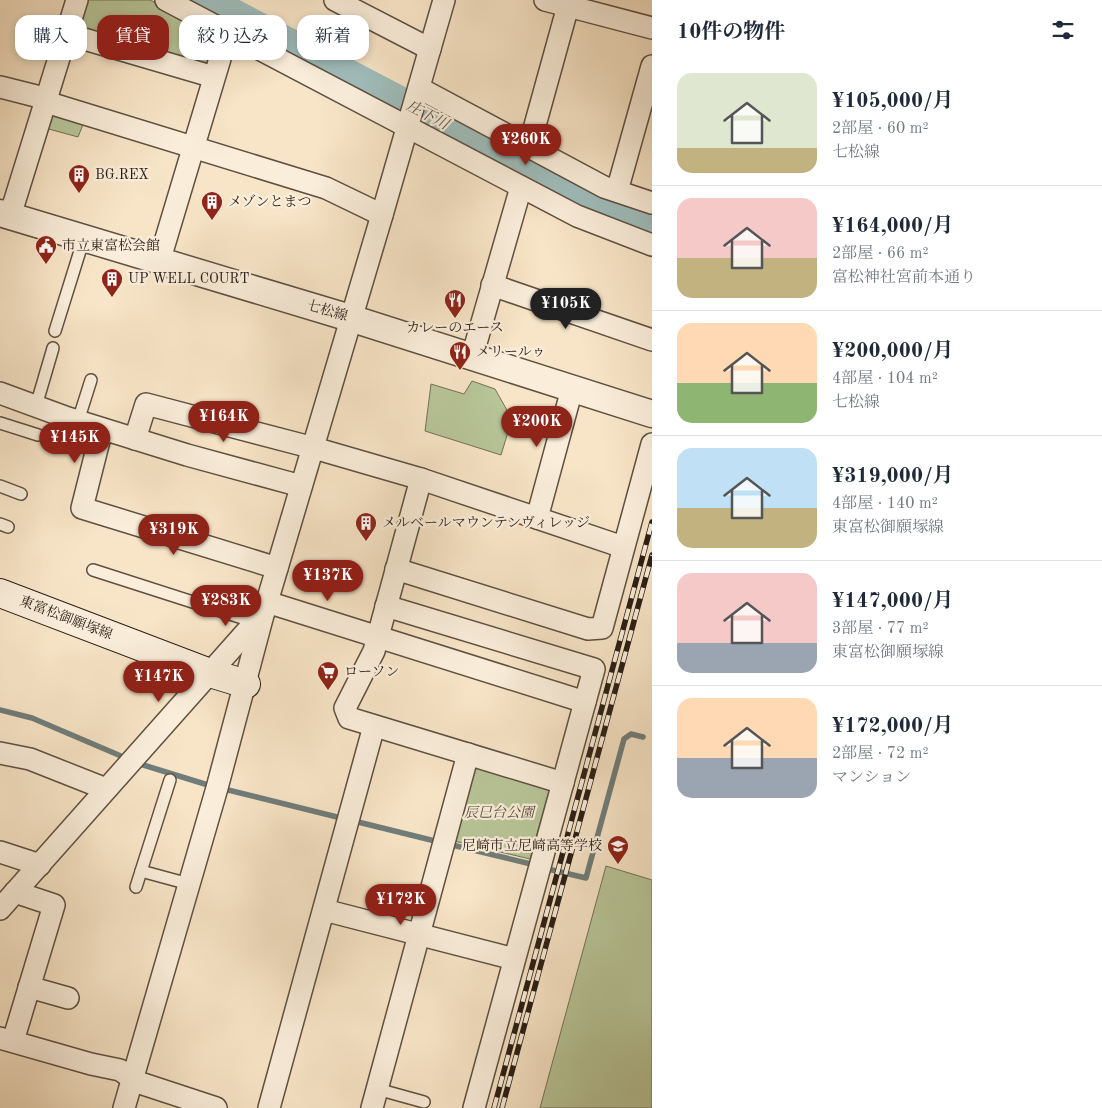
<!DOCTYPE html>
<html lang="ja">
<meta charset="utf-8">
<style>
:root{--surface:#fff;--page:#f2f2f3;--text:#1f2937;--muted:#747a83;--line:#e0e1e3;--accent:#8f2418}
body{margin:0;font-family:"Old Standard TT","Noto Serif JP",serif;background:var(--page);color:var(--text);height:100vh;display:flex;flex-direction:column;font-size:19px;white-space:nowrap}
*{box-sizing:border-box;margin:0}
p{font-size:16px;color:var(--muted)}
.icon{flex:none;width:28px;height:28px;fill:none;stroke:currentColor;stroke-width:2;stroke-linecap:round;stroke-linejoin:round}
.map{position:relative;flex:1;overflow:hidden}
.sheet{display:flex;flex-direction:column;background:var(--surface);width:450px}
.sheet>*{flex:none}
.hud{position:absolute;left:15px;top:15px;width:475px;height:45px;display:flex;gap:10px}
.price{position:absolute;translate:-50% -42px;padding:0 11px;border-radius:18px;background:var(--accent);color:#fff;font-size:16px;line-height:32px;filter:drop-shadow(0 1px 2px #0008)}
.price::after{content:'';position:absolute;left:50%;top:30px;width:15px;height:11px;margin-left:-8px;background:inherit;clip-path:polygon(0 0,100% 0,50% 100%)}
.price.selected{background:#222;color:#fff}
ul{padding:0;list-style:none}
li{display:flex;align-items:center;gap:15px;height:125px;padding:0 25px}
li+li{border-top:1px solid var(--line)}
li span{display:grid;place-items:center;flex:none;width:140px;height:100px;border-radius:15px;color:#555}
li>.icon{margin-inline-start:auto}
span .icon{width:60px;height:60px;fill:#fffc;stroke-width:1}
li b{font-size:21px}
h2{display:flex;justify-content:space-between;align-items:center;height:60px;padding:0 25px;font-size:21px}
.tag{padding:0 18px;border-radius:15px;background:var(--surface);box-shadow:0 2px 8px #0003;font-size:18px;line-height:45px}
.tag.selected{background:var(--accent);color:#fff}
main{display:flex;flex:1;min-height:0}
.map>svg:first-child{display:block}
.green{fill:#b8c699;stroke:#717258}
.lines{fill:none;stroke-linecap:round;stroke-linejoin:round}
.stream{stroke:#707d7a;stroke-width:5.5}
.river{stroke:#9fbdbc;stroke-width:32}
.service-casing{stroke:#5e5042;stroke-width:14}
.minor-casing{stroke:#5e5042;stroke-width:24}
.tertiary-casing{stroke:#5e5042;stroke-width:29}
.secondary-casing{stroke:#2a1e16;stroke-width:30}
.service{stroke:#faeedb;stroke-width:11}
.minor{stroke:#faeedb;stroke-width:21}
.tertiary{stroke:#faeedb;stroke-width:26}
.secondary{stroke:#faeedb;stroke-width:28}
.rail-casing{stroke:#2a1e16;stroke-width:5.5}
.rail{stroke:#faeedb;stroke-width:4;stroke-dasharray:11;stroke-linecap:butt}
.labels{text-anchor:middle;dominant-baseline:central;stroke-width:4.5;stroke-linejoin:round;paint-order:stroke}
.poi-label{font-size:14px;fill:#2a1e16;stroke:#faeedb;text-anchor:start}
.street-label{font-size:14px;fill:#2a1e16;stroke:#faeedb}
.park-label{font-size:14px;font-style:italic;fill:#55503d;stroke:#faeedb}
.water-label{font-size:15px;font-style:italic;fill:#535650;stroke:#faeedb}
</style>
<main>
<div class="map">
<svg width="652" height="1108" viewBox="0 0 652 1108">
<rect width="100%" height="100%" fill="#f8e5c7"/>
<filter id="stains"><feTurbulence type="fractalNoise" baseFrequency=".004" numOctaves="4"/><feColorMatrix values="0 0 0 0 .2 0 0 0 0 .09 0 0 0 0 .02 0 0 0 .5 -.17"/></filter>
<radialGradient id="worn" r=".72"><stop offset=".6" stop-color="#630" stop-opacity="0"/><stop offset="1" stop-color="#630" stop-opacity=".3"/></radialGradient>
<!-- green -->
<g class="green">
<polygon points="81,0 150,0 212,31 215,38 206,65 76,32"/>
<polygon points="55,113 84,122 78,137 45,128 48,118"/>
<polygon points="472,381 495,389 512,419 501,455 425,431 431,384 464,394"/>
<polygon points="472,765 550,788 530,859 450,840"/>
<polygon points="606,866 652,880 652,1108 540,1108"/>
</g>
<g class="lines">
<!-- stream -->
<g class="stream">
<polyline points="0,710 32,718 128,759"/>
<polyline points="137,763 208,785"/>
<polyline points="224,789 337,817"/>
<polyline points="354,821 439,842"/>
<polyline points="448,844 531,864"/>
<polyline points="548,869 586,878 624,739 631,734 643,737"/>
</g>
<!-- river -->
<polyline class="river" points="205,0 594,204 652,223"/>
<!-- service casing -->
<g class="service-casing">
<g id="service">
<polyline points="55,331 84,238"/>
<polyline points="36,406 53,348"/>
<polyline points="78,421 91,380"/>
<polyline points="0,423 38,435"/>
<polyline points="0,486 21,494"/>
<polyline points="0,524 8,527"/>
<polyline points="93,570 255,622"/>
<polyline points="141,871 189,884"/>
<polyline points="136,887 170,780"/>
<polyline points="377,1089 424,1102"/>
</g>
</g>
<!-- minor casing -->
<g class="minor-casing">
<g id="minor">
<polyline points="166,0 577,216 652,245"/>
<polyline points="335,0 430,49"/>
<polyline points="545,0 652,28"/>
<polyline points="67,34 214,77"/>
<polyline points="0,87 36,96 46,102 326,188 382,215"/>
<polyline points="419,88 604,187 652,203"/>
<polyline points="529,147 568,6"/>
<polyline points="617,191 652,66"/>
<polyline points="10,216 77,0"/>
<polyline points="159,262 228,32"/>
<polyline points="492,285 652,340"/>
<polyline points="472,357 521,187"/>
<polyline points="0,393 68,418 187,455 301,486"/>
<polyline points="102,429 82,508 277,568"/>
<polyline points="135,439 146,404 314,448 421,479 623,547"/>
<polyline points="421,479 374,651 345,708 349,718 563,783"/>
<polyline points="537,518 572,389"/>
<polyline points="396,569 588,629 602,628 652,444"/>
<polyline points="267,602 585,702"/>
<polyline points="386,606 594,669 474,1108"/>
<polyline points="0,753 30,759 106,789"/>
<polyline points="0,852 40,865"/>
<polyline points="0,909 264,612 382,215 444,0"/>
<polyline points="324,910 514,959"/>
<polyline points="29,987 68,998"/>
<polyline points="0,1038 91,1064 120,1070 137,1082 216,1108"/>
<polyline points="13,1041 54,905 15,892"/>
<polyline points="124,1108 217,788 263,615"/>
<polyline points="269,1108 374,726"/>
<polyline points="372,1108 468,754"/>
</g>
</g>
<!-- tertiary casing -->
<g class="tertiary-casing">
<polyline id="tertiary" points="0,213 350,318 652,414"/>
</g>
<!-- secondary casing -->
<g class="secondary-casing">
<polyline id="secondary" points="0,593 210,673 246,684"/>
</g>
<!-- service -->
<use href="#service" class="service"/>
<!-- minor -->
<use href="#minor" class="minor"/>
<!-- tertiary -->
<use href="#tertiary" class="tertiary"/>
<!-- secondary -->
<use href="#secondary" class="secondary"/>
<!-- rail casing -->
<g class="rail-casing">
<g id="rail">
<polyline points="494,1108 652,522"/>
<polyline points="502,1108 652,555"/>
</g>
</g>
<!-- rail -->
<use href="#rail" class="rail"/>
</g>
<!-- icons -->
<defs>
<g id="building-pin" transform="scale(1.125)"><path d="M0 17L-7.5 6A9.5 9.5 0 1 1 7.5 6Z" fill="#8f2418" stroke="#faeedb"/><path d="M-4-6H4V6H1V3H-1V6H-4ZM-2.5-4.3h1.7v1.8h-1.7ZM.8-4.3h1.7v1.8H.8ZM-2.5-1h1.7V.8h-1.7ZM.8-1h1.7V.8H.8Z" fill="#fff"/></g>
<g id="civic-pin" transform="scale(1.125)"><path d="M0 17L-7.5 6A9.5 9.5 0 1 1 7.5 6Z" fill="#8f2418" stroke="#faeedb"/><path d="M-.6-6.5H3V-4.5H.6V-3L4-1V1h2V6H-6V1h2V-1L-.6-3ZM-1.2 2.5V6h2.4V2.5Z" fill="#fff"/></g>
<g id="restaurant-pin" transform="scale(1.125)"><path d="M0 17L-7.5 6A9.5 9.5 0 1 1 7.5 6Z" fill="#8f2418" stroke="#faeedb"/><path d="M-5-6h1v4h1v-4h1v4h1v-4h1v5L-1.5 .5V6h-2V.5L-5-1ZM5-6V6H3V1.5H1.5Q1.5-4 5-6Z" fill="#fff"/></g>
<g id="supermarket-pin" transform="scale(1.125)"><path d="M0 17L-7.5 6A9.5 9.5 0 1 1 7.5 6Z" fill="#8f2418" stroke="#faeedb"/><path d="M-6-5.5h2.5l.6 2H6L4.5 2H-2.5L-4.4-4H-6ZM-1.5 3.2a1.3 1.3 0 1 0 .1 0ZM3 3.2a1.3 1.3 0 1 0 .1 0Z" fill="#fff"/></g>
<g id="school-pin" transform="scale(1.125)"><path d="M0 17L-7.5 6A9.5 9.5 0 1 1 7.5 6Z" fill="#8f2418" stroke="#faeedb"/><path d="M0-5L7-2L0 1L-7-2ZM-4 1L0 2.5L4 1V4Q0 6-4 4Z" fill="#fff"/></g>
</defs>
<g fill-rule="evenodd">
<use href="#building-pin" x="79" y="175"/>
<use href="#building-pin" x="212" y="202"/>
<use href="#civic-pin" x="46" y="246"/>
<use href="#building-pin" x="112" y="279"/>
<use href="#restaurant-pin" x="455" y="300"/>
<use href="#restaurant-pin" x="460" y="352"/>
<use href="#building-pin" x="366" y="523"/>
<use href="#supermarket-pin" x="328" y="672"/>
<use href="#school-pin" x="618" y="846"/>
</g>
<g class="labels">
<!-- poi labels -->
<g class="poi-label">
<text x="95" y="175">BG.REX</text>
<text x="228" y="202">メゾンとまつ</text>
<text x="62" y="246">市立東富松会館</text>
<text x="128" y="279">UP WELL COURT</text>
<text x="455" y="328" text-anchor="middle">カレーのエース</text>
<text x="476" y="352">メリールゥ</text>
<text x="382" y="523">メルベールマウンテンヴィレッジ</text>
<text x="344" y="672">ローソン</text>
<text x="602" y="846" text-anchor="end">尼崎市立尼崎高等学校</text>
</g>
<!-- street labels -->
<g class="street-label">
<text transform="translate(327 311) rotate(16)">七松線</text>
<text transform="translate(66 618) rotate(21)">東富松御願塚線</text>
</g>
<!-- park labels -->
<g class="park-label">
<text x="499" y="813">辰巳台公園</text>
</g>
<!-- water labels -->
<g class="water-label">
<text transform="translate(427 116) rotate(28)">庄下川</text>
</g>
</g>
<rect width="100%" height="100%" filter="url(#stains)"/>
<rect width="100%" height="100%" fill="url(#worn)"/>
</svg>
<b class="price" style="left:526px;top:166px">¥260K</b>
<b class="price selected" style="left:566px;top:330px">¥105K</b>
<b class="price" style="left:224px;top:443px">¥164K</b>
<b class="price" style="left:537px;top:448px">¥200K</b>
<b class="price" style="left:75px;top:464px">¥145K</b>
<b class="price" style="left:174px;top:556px">¥319K</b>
<b class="price" style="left:328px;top:602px">¥137K</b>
<b class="price" style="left:226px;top:627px">¥283K</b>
<b class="price" style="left:159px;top:703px">¥147K</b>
<b class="price" style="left:401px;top:926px">¥172K</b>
<div class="hud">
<a class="tag">購入</a>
<a class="tag selected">賃貸</a>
<a class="tag">絞り込み</a>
<a class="tag">新着</a>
</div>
</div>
<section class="sheet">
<h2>10件の物件<svg class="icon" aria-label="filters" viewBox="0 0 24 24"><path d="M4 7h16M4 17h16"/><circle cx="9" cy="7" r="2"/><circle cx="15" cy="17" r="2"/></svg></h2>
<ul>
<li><span style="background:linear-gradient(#dfe7d0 75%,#c2b280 0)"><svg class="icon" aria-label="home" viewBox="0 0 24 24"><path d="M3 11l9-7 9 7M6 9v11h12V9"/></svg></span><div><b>¥105,000/月</b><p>2部屋 · 60 m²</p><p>七松線</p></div></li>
<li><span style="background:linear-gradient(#f6c9c9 60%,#c2b280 0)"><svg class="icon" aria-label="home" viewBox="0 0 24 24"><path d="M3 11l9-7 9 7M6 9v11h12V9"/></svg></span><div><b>¥164,000/月</b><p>2部屋 · 66 m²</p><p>富松神社宮前本通り</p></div></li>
<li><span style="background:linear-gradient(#ffd9b3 60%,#8fb573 0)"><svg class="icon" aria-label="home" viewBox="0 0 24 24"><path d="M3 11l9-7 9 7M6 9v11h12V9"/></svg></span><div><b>¥200,000/月</b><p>4部屋 · 104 m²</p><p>七松線</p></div></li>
<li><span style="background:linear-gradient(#bfe0f5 60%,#c2b280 0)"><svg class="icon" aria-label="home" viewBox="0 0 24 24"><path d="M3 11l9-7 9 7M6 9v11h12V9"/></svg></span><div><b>¥319,000/月</b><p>4部屋 · 140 m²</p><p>東富松御願塚線</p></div></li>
<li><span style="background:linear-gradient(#f6c9c9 70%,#9aa5b1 0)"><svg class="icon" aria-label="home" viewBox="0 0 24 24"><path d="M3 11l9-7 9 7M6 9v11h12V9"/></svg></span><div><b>¥147,000/月</b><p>3部屋 · 77 m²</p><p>東富松御願塚線</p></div></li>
<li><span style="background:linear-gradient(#ffd9b3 60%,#9aa5b1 0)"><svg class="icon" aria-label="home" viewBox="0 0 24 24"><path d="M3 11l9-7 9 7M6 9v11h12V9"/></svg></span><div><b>¥172,000/月</b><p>2部屋 · 72 m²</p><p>マンション</p></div></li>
</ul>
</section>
</main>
